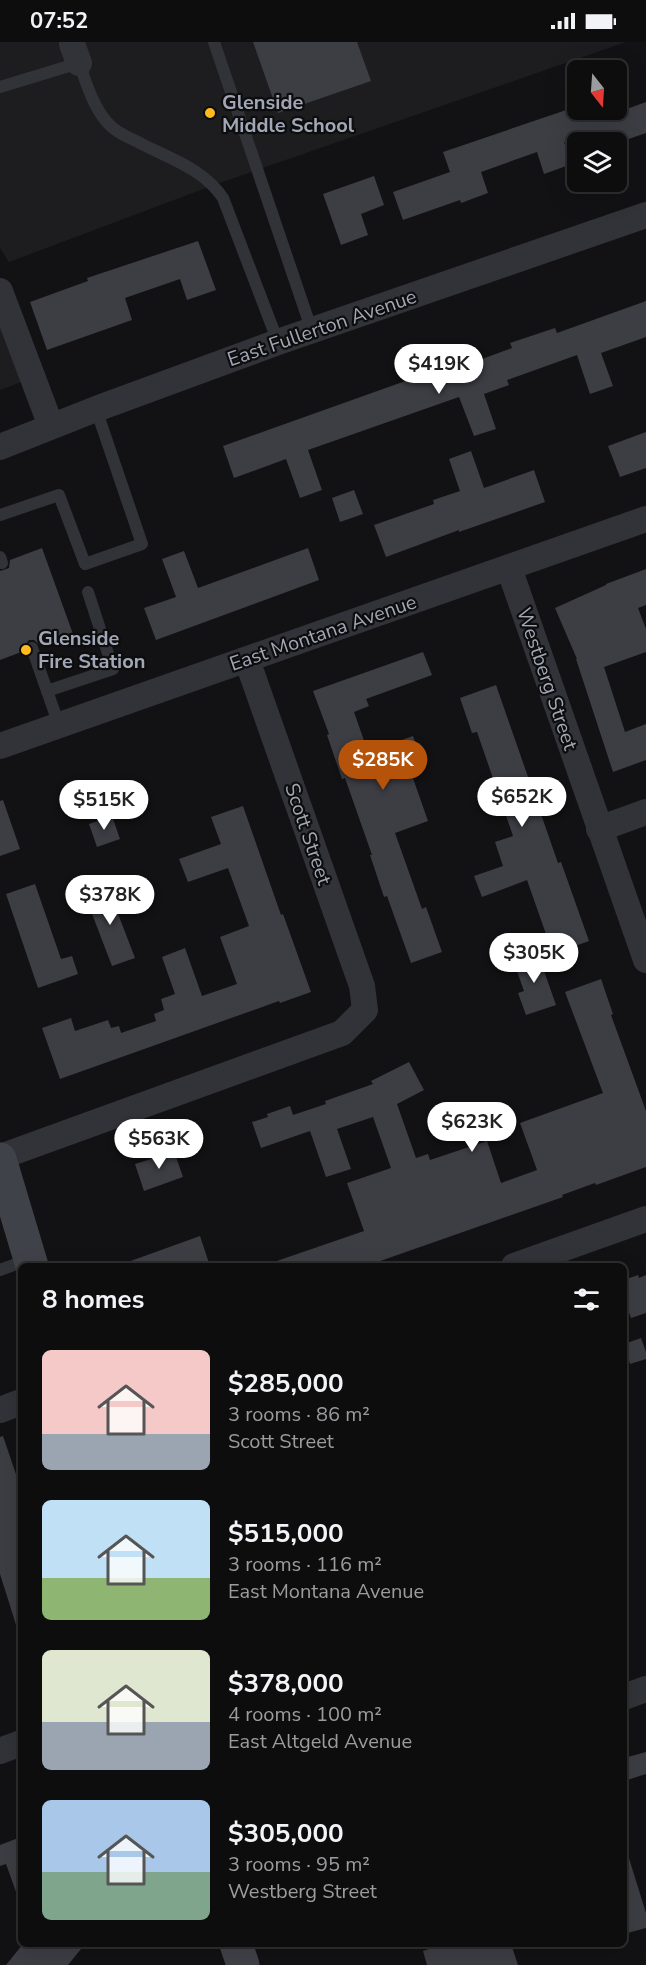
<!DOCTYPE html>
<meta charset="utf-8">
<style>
:root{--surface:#0e0d0e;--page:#171617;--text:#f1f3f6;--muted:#9b9c9e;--line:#2e2d2e;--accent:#b45309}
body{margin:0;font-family:"Nunito Sans",sans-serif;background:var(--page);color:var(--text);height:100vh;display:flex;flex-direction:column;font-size:22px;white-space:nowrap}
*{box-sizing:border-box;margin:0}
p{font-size:20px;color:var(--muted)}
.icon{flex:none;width:33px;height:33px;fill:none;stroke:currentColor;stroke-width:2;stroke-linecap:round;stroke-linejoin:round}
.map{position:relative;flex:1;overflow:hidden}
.details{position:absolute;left:18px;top:1221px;width:609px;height:684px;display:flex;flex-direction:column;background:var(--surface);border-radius:9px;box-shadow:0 6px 24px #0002,0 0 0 2px var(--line)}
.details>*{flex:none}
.needle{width:39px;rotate:163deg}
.fabs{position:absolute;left:567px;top:18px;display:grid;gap:12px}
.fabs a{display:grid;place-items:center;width:60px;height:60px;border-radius:9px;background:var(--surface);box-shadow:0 6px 24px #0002,0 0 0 2px var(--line);font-size:30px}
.price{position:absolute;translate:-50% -51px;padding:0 14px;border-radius:21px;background:#fff;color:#222;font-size:20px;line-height:39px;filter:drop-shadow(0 2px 3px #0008)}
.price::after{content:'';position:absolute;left:50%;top:36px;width:18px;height:14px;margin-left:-9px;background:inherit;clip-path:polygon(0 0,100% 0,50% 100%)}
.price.selected{background:var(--accent);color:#fff}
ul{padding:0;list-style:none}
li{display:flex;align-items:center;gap:18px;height:150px;padding:0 24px}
li span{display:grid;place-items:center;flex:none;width:168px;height:120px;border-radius:9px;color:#555}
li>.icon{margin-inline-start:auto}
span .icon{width:72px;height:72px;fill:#fffc;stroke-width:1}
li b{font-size:26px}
h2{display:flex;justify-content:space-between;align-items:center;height:72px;padding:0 24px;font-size:26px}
.status{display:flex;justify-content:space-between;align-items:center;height:42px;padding:0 30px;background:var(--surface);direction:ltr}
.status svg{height:16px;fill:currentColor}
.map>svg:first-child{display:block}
.built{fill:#1d1d20}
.building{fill:#3d3e44}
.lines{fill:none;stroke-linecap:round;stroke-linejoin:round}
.lane{stroke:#323339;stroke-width:12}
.street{stroke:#323339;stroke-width:26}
.secondary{stroke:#404249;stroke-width:33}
.poi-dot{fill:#ffbb1e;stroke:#0d0d0e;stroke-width:2}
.labels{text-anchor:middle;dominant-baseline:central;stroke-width:4.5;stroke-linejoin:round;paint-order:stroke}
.poi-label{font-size:20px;font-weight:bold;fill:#a1a7b6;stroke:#0d0d0e;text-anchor:start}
.street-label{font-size:20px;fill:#a1a7b6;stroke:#0d0d0e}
</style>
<div class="status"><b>07:52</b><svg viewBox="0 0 49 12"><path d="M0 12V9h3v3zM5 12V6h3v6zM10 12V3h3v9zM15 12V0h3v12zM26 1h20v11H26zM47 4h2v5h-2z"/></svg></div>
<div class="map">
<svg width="646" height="1923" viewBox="0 0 646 1923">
<rect width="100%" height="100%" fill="#121113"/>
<!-- built -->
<g class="built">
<polygon points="0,0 626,0 214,143 9,220 0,206"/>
<polygon points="0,272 24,339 0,348"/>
</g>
<!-- building -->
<g class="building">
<polygon points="253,0 357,0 371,39 278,71"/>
<polygon points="646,60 646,91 620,100 564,100 572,122 544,132 537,110 481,130 488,151 461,161 460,158 403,178 393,150 450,130 443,110 578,64 578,68 608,68 610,73"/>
<polygon points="374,134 384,163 361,172 368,193 341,203 323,152"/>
<polygon points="198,199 216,248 187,258 180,237 125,256 132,278 47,308 30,260 88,239 87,236"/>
<polygon points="646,259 646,295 601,311 613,344 590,352 577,313 507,338 509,343 484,352 496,387 474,394 459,355 308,408 322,448 300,456 286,417 234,436 223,404 439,327 441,332 512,306 510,301 555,286 557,291"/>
<polygon points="646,390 646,426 620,435 608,404"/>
<polygon points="471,409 484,446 534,428 545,460 459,490 459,488 386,515 374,483 434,462 433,458 460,449 449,417"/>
<polygon points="354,448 363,472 340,480 332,456"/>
<polygon points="42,506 73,592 40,603 34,598 29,598 24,604 24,609 0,618 0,529 9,526 10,518"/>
<polygon points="308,506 319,538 156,598 144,566 176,555 162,517 184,509 198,546"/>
<polygon points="646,527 646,563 638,566 646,587 646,610 604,625 625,690 646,682 646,718 613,730 576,617 577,617 555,566 606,543 606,542"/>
<polygon points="423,610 432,633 366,657 369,664 354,670 368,710 413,694 421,718 408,722 428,779 395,791 422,867 426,865 442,910 411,921 387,854 384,855 370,813 372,813 345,736 342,737 327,693 329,692 313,649"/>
<polygon points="496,643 558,821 561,820 589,899 553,912 527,838 482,855 474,834 503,824 495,800 513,794 477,690 472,691 460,656"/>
<polygon points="3,758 20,807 0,814 0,759"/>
<polygon points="243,764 281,873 283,872 311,950 280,961 279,959 60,1037 42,986 71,976 75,989 108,978 111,986 119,984 121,991 156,979 154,972 164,968 161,957 175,952 162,915 185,906 202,954 237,942 220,895 249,884 228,826 188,840 179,817 221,802 211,775"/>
<polygon points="112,774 120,797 97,805 89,782"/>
<polygon points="35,842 61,917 72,914 78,932 38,946 6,852"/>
<polygon points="107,843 135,916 112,924 84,851"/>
<polygon points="537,909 556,963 526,973 518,951 524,949 513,918"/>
<polygon points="601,937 613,972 611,973 646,1069 646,1125 596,1143 595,1141 562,1153 563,1155 366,1224 272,1224 271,1221 364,1189 347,1141 391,1126 373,1075 337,1087 351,1127 326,1135 310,1089 261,1106 252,1080 268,1075 267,1072 290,1064 293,1073 326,1062 325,1059 373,1042 371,1039 409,1020 424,1048 397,1062 416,1116 428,1112 430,1118 487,1099 501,1141 537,1128 520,1081 603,1051 565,950"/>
<polygon points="173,1106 183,1135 144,1149 135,1122 151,1117 149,1114"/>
<polygon points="200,1194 210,1224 126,1224 125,1221"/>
<polygon points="638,1233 639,1236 646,1233 646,1271 631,1276 624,1256 624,1238"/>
<polygon points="641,1296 646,1310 646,1317 630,1322 624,1302"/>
<polygon points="3,1394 21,1447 21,1586 17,1586 0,1532 0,1395"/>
<polygon points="646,1710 646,1732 624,1739 624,1716"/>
<polygon points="21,1795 21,1858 19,1858 6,1822 0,1824 0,1803"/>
<polygon points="628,1813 646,1871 646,1886 624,1892 624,1814"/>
<polygon points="23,1902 85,1902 68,1923 6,1923"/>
<polygon points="444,1902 511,1902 518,1923 427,1923 423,1909"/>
</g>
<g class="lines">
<!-- lane -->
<g class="lane">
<polyline points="214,0 312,289"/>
<path d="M0,45L79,21C86,40 92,62 106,79C114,89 125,94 136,99C167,116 202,125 223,156L278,300"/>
<polyline points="0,473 59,453 85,522 142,502 96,367"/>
<polyline points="0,515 2,521"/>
<polyline points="32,606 59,683"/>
<polyline points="47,649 113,627 88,550"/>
<polyline points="0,1228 30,1217"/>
</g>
<!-- street -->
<g class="street">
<polyline points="72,2 79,21"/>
<polyline points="0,249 51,384"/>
<polyline points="0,405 96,367 278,300 646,173"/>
<polyline points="509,526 646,918"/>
<polyline points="0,704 646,477"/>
<polyline points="599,787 646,770"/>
<polyline points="0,1115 342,991 365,968 362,944 247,618"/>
<polyline points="514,1224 646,1177"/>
<polyline points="0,1368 21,1360"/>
<polyline points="624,1655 646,1647"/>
<polyline points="0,1709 21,1701"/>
</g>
<!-- secondary -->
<g class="secondary">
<polyline points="0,1117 32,1224"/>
<polyline points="236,1902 243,1923"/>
</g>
</g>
<!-- markers -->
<g class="poi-dot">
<circle cx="210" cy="71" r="6"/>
<circle cx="26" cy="608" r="6"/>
</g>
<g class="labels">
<!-- poi labels -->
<g class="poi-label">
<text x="222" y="60">Glenside<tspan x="222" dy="23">Middle School</tspan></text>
<text x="38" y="596">Glenside<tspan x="38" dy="23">Fire Station</tspan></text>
</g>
<!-- street labels -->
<g class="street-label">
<text transform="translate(322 286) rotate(-19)">East Fullerton Avenue</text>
<text transform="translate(323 591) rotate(-19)">East Montana Avenue</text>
<text transform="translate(547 637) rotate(71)">Westberg Street</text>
<text transform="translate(308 792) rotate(71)">Scott Street</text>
</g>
</g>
</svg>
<div class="fabs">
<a><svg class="needle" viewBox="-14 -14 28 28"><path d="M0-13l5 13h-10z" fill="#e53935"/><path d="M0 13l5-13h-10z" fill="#9b9c9e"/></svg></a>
<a><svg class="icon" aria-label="layers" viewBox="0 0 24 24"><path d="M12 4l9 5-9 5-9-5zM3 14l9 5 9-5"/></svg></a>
</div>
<b class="price" style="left:439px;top:353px">$419K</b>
<b class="price selected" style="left:383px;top:749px">$285K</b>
<b class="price" style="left:522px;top:786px">$652K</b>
<b class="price" style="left:104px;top:789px">$515K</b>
<b class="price" style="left:110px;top:884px">$378K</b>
<b class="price" style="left:534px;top:942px">$305K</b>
<b class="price" style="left:472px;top:1111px">$623K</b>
<b class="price" style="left:159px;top:1128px">$563K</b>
<section class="details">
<h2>8 homes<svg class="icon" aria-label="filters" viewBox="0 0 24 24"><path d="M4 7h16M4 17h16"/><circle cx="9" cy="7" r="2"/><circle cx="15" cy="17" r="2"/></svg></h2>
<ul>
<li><span style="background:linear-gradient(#f6c9c9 70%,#9aa5b1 0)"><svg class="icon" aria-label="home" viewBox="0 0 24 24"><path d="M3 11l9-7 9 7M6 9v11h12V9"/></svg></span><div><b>$285,000</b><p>3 rooms · 86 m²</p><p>Scott Street</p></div></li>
<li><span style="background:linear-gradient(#bfe0f5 65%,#8fb573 0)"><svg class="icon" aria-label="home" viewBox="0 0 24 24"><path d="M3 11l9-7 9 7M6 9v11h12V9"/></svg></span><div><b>$515,000</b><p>3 rooms · 116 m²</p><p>East Montana Avenue</p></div></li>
<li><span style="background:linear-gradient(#dfe7d0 60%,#9aa5b1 0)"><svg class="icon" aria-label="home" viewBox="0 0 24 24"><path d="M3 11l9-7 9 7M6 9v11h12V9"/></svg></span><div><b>$378,000</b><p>4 rooms · 100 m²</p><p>East Altgeld Avenue</p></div></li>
<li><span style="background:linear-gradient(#a9c7e8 60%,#7fa58c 0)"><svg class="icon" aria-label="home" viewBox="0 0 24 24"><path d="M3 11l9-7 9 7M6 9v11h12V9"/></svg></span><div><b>$305,000</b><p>3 rooms · 95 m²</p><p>Westberg Street</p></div></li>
</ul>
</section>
</div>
